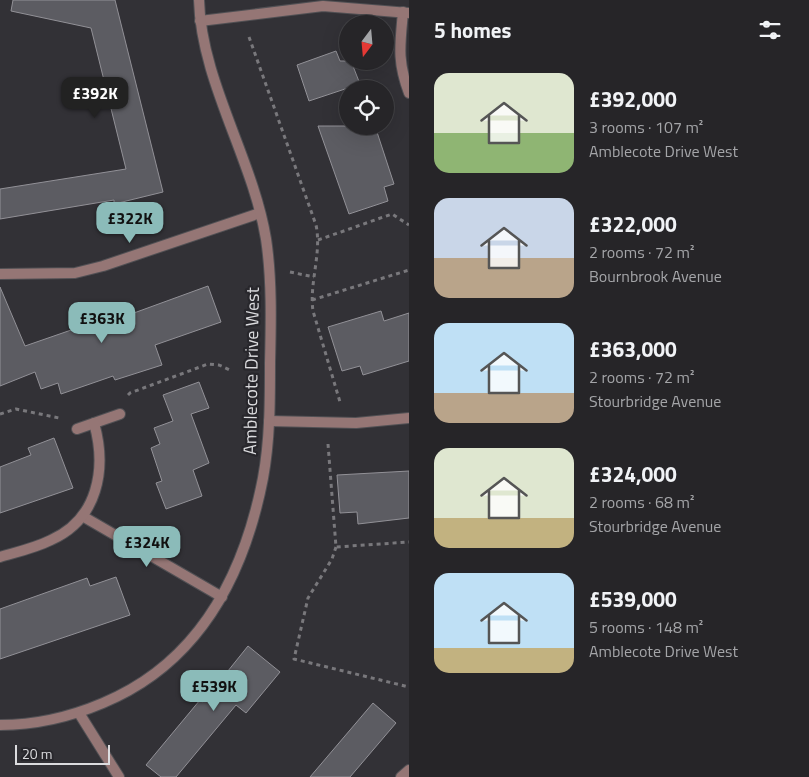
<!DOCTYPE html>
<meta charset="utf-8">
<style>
:root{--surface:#262528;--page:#2e2d30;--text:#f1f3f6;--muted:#a4a5a8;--line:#424245;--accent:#8bbbb9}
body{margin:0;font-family:"Titillium Web",sans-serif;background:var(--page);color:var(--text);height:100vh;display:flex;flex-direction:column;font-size:19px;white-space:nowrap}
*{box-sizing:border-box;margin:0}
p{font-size:16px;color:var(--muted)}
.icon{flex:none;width:28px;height:28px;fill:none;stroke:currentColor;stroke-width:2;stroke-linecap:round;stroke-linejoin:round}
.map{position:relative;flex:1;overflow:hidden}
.side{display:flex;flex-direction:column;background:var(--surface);width:400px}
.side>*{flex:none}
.needle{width:32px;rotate:196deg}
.fabs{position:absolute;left:339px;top:15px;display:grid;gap:10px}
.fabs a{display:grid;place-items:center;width:55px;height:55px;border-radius:50%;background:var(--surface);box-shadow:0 5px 20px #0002,0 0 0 1px var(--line);font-size:25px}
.scale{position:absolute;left:15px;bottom:12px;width:95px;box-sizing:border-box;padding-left:5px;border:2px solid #dcdcdf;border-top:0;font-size:14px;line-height:18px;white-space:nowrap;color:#dcdcdf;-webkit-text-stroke:4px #28272c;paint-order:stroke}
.price{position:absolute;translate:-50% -42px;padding:0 11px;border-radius:10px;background:var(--accent);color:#111;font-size:16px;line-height:32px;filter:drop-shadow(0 1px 2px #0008)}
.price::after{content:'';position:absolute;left:50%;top:30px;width:15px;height:11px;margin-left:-8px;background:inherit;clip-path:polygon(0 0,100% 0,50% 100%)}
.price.active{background:#222;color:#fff}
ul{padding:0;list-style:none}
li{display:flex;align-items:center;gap:15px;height:125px;padding:0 25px}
li span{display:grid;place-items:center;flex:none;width:140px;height:100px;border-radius:15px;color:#555}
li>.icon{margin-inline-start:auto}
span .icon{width:60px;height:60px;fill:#fffc;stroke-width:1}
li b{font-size:21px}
h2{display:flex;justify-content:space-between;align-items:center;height:60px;padding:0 25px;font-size:21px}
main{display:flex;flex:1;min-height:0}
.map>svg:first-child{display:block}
.building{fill:#5c5c62;stroke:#929197}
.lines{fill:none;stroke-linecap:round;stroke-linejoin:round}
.street-casing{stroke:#515054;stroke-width:12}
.path{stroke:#79787c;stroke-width:3;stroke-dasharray:4 4;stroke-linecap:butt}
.street{stroke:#957675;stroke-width:10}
.labels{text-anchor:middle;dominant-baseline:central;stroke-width:4.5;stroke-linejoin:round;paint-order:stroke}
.street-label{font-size:18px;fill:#dcdcdf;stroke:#28272c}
</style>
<main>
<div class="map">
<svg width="409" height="777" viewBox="0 0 409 777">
<rect width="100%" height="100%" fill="#323136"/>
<!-- building -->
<g class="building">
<polygon points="13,0 115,0 163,192 114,204 114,200 0,219 0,189 126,169 91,28 11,11"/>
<polygon points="336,51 340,61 351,61 360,84 309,101 297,65"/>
<polygon points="318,126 375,126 394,184 384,187 388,201 349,214"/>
<polygon points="208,286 221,322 155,345 162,365 115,380 113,376 61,394 58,383 41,389 35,372 0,386 0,287 25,346 77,328 79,333"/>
<polygon points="381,311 384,321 409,313 409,361 363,375 360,366 342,371 328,327"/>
<polygon points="199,382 209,408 191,414 209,463 193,470 202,496 166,509 156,483 162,481 151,448 160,444 154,428 173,421 163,395"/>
<polygon points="54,438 73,488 0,513 0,467 31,455 28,448"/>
<polygon points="409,471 409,518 358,524 357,512 340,513 337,475"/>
<polygon points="116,577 130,615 0,659 0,609 87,578 90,586"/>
<polygon points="248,646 280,672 246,713 236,705 176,777 161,777 146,765 200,700 203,702"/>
<polygon points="373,703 396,723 350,777 310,777"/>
</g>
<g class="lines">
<!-- street casing -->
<g class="street-casing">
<g id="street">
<path d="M403,12C400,45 397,61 409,93"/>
<polyline points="200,21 323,6 409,13"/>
<polyline points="0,274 75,273 103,266 260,213"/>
<polyline points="269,421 356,423 409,418"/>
<polyline points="77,429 120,414"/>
<polyline points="84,517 222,597"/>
<path d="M0,557C17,552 35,548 51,540C98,519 107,469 94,423"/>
<polyline points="79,713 119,777"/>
<path d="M0,725C36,725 70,717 103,703C199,663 244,576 263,478C270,440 270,401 270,363C271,322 272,279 266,239C253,159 201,81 199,0"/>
<polyline points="401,777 409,770"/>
</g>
</g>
<!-- path -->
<g class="path">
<path d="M249,37L316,225C322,253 309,283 313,311L340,402"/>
<polyline points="318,240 392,214 409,225"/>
<polyline points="290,272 314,277"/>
<polyline points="312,300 409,270"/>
<polyline points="128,395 130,393 208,364 219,365 232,371"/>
<polyline points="0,414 16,409 59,418"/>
<polyline points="328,444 336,547 409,542"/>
<polyline points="336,547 332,559 308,598 294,659 409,687"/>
</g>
<!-- street -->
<use href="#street" class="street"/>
</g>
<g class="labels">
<!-- street labels -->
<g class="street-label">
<text transform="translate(251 371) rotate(-89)">Amblecote Drive West</text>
</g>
</g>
</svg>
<div class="fabs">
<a><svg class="needle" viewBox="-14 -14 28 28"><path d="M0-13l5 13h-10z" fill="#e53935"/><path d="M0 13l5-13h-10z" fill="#a4a5a8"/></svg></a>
<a><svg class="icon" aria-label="locate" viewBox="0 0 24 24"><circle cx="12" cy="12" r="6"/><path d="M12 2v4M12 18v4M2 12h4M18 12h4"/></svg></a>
</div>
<div class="scale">20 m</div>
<b class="price active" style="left:95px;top:119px">£392K</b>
<b class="price" style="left:130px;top:244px">£322K</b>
<b class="price" style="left:102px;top:344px">£363K</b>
<b class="price" style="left:147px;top:568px">£324K</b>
<b class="price" style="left:214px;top:712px">£539K</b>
</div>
<section class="side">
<h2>5 homes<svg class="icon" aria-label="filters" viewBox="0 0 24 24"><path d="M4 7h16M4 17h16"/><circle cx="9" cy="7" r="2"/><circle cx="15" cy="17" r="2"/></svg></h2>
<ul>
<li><span style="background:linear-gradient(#dfe7d0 60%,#8fb573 0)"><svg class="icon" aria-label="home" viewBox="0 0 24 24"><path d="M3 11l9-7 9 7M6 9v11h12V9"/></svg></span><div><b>£392,000</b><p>3 rooms · 107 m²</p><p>Amblecote Drive West</p></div></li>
<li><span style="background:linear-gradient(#c9d6e8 60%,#b9a48a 0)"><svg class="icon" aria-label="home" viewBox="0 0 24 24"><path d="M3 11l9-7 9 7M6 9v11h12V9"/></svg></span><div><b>£322,000</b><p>2 rooms · 72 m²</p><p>Bournbrook Avenue</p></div></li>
<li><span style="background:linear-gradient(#bfe0f5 70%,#b9a48a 0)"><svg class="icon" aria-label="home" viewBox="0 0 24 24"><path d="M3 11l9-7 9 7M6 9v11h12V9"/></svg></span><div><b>£363,000</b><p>2 rooms · 72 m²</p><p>Stourbridge Avenue</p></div></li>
<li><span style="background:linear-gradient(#dfe7d0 70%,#c2b280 0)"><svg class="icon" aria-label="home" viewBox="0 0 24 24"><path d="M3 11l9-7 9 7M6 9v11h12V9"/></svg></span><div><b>£324,000</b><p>2 rooms · 68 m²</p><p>Stourbridge Avenue</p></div></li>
<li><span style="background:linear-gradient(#bfe0f5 75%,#c2b280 0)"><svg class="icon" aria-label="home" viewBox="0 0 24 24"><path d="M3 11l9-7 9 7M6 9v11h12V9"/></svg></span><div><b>£539,000</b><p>5 rooms · 148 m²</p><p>Amblecote Drive West</p></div></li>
</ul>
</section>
</main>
